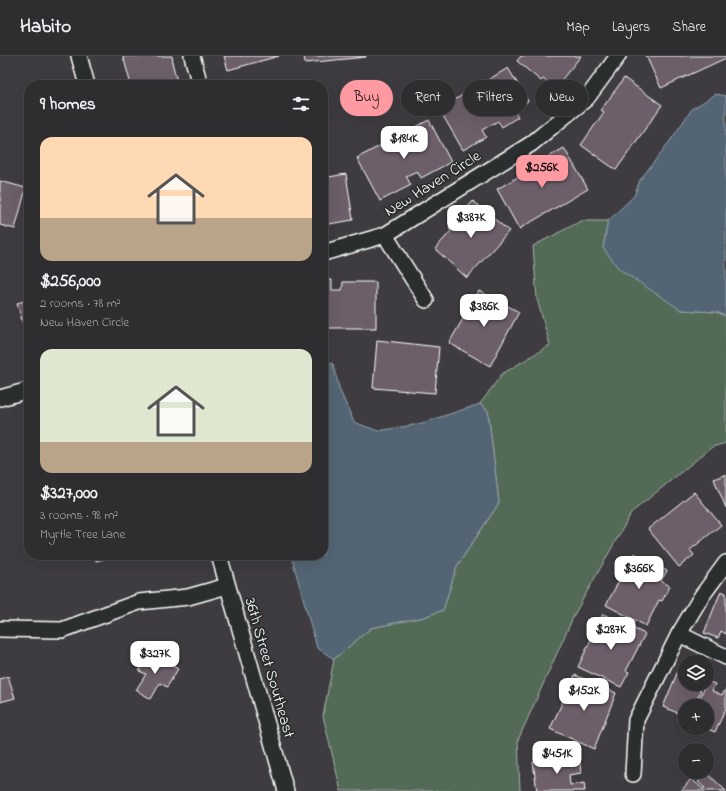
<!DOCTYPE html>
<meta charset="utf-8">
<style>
:root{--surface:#2e2d30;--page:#363538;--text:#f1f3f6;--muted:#a7a8ab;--line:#49494c;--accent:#ff9aa2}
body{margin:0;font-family:"Indie Flower",sans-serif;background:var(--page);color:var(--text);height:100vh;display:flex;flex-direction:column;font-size:15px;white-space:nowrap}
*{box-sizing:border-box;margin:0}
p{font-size:13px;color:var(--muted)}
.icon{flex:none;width:22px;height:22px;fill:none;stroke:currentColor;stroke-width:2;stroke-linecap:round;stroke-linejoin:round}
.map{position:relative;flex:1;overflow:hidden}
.drawer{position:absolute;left:24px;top:24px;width:304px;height:480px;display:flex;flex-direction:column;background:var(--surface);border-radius:16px;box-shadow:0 4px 16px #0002,0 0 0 1px var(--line)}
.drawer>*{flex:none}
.hud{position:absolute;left:340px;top:24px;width:326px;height:36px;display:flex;gap:8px}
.buttons{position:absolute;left:678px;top:599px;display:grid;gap:8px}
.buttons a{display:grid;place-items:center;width:36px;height:36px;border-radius:50%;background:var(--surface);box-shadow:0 4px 16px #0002,0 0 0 1px var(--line);font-size:20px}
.price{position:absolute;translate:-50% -34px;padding:0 9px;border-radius:8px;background:#fff;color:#222;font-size:13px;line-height:26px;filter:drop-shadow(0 1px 2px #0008)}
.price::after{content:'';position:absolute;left:50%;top:24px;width:12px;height:9px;margin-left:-6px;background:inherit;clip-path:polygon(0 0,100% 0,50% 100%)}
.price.current{background:var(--accent);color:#111}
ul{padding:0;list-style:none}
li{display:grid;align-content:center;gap:8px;height:212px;padding:0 16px}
li span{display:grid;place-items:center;height:124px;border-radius:12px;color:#555}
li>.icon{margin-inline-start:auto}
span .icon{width:72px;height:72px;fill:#fffc;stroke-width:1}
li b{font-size:17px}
h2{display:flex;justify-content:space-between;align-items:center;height:48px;padding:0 16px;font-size:17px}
.pill{padding:0 14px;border-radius:18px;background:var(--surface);box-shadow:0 4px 16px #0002,0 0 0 1px var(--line);font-size:14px;line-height:36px}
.pill.current{background:var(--accent);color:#111}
header{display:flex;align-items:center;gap:24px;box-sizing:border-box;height:56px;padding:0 20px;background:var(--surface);border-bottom:1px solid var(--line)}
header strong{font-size:19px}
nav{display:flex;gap:22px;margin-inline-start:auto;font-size:14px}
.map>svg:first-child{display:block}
.green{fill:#536a57;stroke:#a9b4ab}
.water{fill:#526575;stroke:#97a3ac}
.building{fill:#6d5e6a;stroke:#fff}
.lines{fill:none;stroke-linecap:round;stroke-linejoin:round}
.minor-casing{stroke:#fff;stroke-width:18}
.minor{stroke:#2a2d2e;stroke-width:15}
.labels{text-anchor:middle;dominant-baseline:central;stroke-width:3.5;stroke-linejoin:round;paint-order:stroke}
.street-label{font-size:16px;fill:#fff;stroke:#2a2d2e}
</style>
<header>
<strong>Habito</strong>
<nav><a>Map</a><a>Layers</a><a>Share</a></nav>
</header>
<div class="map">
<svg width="726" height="735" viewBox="0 0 726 735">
<rect width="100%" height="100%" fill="#3e3c40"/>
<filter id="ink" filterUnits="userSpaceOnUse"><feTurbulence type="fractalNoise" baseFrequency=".025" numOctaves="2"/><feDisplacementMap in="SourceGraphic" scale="8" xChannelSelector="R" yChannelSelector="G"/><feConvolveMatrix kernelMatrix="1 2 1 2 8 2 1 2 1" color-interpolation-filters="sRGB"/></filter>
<g filter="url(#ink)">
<!-- green -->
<polygon class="green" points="581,165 608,165 603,192 664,242 681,254 716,256 726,260 726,387 712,391 632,456 575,557 518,684 520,735 341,735 323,660 334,603 371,572 424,561 443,554 457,510 499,447 488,355 480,348 502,318 550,289 537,243 533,190"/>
<!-- water -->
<g class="water">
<polygon points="716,38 726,40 726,260 716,256 681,254 619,213 603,192 608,165 634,140 640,124 670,85 692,53"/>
<polygon points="323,303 333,308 340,335 354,366 378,375 419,368 480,348 488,355 499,447 457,510 443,554 424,561 371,572 334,603 317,592 291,499 323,499"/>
</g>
<!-- building -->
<g class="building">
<polygon points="123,0 172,0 173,6 172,6 178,29 131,29"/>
<polygon points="224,0 279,0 228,14"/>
<polygon points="304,0 366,0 366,1 305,7"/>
<polygon points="521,0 581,0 555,32 543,23 541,25 517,5"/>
<polygon points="646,0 726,0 726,2 661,32"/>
<polygon points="508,12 528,45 514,54 518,61 502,71 498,65 482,74 486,81 463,94 439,53"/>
<polygon points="624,22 662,49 616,114 581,89 604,56 601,54"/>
<polygon points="429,64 451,106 421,122 417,115 406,120 411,129 380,145 357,102"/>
<polygon points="564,92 588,133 519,173 497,133 530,114 529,112"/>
<polygon points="346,118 353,164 323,169 323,122"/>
<polygon points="0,125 26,132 15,173 0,169"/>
<polygon points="473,145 509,175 467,222 435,193 451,175 449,173"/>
<polygon points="323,224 332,224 332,234 342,234 343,226 376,226 376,272 323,272"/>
<polygon points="479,235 519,256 490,310 449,287"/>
<polygon points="29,244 29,285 28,285 17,247"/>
<polygon points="377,284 439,291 435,337 373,332"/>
<polygon points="726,418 726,452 714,423"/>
<polygon points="694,436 721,469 690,494 694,499 679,511 648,473"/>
<polygon points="634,497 667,515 661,525 670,530 662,545 659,544 646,570 606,549"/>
<polygon points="95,499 118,499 96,505"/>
<polygon points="721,535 726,537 726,578 721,575 718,582 704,577"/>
<polygon points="603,558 645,578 626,615 629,616 621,631 578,611"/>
<polygon points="150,597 178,613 167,631 160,627 151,643 136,634 146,618 139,615"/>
<polygon points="680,610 685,612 685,628 689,628 701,634 694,650 685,650 685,660 663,651"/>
<polygon points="575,619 616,637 594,693 550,673"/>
<polygon points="8,620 15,642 0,646 0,623"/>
<polygon points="707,625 715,628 712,635 722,639 726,633 726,652 715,676 705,672 707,672 707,650 696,650 706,628 707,628"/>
<polygon points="579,700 581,717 569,719 570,729 584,727 585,735 537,735 533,706"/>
<polygon points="707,717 726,735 681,735 691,723 703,733 705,732 698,726"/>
</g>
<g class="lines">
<!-- minor casing -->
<g class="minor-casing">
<g id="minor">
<polyline points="79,0 87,29"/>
<polyline points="192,0 200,29"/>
<polyline points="385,179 426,244"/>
<polyline points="323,197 385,179 531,88 587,42 618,0"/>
<polyline points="0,342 29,334"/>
<polyline points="219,499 286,735"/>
<polyline points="0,573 62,574 139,546 188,541 227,530"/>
<polyline points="679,578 726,601"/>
<polyline points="633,718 636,664 679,578 701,541 726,507"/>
</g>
</g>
<!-- minor -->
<use href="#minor" class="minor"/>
</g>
</g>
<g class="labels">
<!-- street labels -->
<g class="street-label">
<text transform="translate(433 128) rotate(-32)">New Haven Circle</text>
<text transform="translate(269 612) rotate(74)">36th Street Southeast</text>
</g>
</g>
</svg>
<div class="buttons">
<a><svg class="icon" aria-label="layers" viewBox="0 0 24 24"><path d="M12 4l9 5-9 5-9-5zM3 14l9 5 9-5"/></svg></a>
<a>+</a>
<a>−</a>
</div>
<b class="price" style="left:404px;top:104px">$184K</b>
<b class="price current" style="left:542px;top:133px">$256K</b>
<b class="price" style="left:471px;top:183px">$387K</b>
<b class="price" style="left:484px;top:272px">$386K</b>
<b class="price" style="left:639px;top:534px">$366K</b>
<b class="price" style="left:611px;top:595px">$287K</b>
<b class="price" style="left:155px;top:619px">$327K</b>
<b class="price" style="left:584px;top:656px">$152K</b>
<b class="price" style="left:557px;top:719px">$451K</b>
<div class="hud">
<a class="pill current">Buy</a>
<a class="pill">Rent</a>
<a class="pill">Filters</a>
<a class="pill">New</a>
</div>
<section class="drawer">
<h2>9 homes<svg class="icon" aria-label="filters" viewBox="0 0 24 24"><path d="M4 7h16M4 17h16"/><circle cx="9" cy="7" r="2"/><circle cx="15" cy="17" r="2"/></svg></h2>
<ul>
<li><span style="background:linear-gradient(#ffd9b3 65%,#b9a48a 0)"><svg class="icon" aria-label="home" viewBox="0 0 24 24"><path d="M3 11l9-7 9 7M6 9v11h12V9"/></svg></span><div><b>$256,000</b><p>2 rooms · 78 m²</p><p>New Haven Circle</p></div></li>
<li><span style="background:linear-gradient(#dfe7d0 75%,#b9a48a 0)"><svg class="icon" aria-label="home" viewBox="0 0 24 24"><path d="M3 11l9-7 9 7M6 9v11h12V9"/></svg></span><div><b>$327,000</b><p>3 rooms · 98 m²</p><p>Myrtle Tree Lane</p></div></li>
</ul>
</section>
</div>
